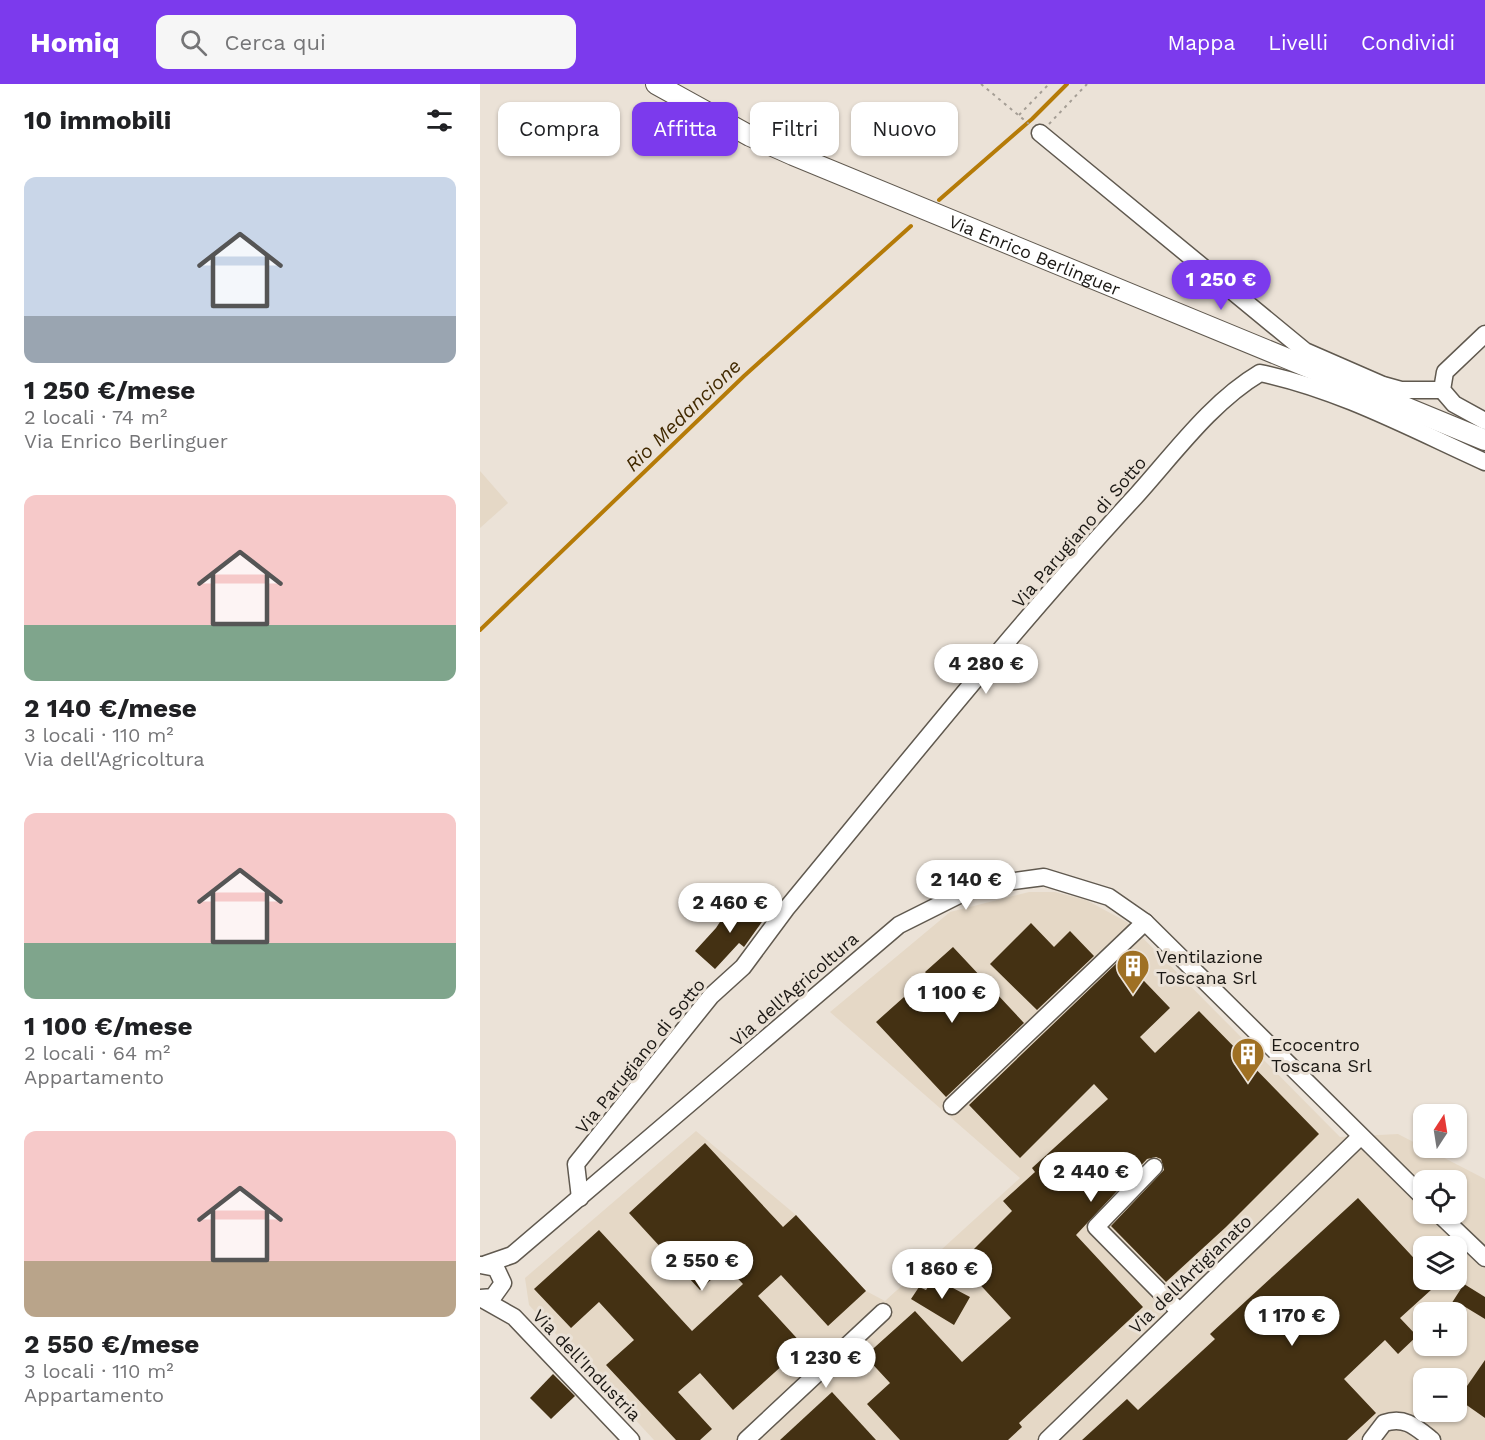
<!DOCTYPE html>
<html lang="it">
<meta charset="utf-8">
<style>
:root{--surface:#fff;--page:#f6f6f6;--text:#202124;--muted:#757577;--accent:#7c3aed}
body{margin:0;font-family:"Work Sans",sans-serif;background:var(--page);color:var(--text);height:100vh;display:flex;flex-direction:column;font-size:22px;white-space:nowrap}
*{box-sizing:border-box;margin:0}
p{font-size:20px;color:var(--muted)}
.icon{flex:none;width:33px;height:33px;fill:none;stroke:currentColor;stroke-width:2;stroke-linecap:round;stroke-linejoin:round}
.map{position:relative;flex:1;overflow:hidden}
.details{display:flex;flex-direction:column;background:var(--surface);width:480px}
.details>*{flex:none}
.hud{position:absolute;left:18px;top:18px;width:570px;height:54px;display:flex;gap:12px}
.needle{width:39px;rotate:12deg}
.tools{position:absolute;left:933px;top:1020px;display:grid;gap:12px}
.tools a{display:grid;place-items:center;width:54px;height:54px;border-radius:12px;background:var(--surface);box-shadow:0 2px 4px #0004;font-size:30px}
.price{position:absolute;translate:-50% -51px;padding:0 14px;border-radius:21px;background:#fff;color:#222;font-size:20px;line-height:39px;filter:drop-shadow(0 2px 3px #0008)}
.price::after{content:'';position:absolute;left:50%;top:36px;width:18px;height:14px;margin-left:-9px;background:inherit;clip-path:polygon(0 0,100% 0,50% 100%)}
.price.selected{background:var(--accent);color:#fff}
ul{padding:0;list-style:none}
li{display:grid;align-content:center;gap:12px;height:318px;padding:0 24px}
li span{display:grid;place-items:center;height:186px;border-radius:12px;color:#555}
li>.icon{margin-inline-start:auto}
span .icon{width:108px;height:108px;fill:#fffc;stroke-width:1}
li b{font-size:26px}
h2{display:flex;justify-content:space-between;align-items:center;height:72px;padding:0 24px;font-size:26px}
.pill{padding:0 21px;border-radius:12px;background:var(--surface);box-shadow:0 2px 4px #0004;font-size:21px;line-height:54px}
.pill.selected{background:var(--accent);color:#fff}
header{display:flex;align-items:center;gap:36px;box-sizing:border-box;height:84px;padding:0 30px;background:var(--accent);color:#fff}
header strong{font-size:28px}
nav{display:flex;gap:33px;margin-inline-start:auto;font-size:21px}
.search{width:420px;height:54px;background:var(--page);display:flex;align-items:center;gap:15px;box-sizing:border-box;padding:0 21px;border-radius:12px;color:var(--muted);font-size:22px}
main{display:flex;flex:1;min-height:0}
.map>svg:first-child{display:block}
.built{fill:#e5d8c6;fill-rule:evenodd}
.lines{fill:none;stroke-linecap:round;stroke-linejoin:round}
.stream{stroke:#b57b08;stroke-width:4}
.building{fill:#443113}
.minor-casing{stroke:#60594f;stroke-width:19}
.major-casing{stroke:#60594f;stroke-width:22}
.path{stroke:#a59e95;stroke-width:2;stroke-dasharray:3 4.5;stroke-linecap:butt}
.minor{stroke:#fff;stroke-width:16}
.major{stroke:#fff;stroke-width:20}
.labels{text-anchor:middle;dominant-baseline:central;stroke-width:6;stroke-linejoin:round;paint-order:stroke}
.street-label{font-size:18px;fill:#1b1814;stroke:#ebe2d7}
.poi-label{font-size:18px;fill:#1b1814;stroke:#ebe2d7;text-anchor:start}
.water-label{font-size:20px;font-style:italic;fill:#412900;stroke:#ebe2d7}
</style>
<header>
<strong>Homiq</strong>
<div class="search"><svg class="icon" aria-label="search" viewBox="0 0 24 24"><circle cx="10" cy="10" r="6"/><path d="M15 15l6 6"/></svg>Cerca qui</div>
<nav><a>Mappa</a><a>Livelli</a><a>Condividi</a></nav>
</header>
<main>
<section class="details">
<h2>10 immobili<svg class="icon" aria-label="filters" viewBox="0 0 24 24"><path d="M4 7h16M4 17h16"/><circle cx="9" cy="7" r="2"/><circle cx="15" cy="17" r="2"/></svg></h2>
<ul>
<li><span style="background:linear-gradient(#c9d6e8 75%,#9aa5b1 0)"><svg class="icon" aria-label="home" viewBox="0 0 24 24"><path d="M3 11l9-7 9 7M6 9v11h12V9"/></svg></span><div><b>1 250 €/mese</b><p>2 locali · 74 m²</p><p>Via Enrico Berlinguer</p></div></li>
<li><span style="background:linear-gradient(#f6c9c9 70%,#7fa58c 0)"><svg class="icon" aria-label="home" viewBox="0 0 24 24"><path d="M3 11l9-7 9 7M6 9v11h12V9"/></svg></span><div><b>2 140 €/mese</b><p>3 locali · 110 m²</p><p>Via dell'Agricoltura</p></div></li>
<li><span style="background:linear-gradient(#f6c9c9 70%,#7fa58c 0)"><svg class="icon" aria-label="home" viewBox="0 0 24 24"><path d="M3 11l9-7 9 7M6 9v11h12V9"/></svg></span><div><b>1 100 €/mese</b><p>2 locali · 64 m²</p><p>Appartamento</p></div></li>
<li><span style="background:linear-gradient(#f6c9c9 70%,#b9a48a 0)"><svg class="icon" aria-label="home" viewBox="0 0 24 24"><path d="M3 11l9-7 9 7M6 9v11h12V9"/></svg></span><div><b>2 550 €/mese</b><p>3 locali · 110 m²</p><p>Appartamento</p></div></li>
</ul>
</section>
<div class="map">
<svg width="1005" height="1356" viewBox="0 0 1005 1356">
<rect width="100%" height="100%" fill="#ebe2d7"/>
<!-- built -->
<g class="built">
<polygon points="0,387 28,419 0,444"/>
<path d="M549,808H575L606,816L647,838L860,1053L918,1050L1005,1095V1356H174L49,1221L45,1194L216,1047L316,1131L386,1207L405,1217L540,1094L350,928L470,828ZM944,1096H976V1130H944ZM944,1162H976V1196H944ZM944,1228H976V1262H944ZM944,1294H976V1328H944Z"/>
</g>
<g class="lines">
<!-- stream -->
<g class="stream">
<polyline points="459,116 552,35 587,0"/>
<polyline points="0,546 264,292 431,142"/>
</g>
</g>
<!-- building -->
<g class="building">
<polygon points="255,815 284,835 264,863 259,859 235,885 215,867 236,844"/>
<polygon points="551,839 574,863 590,847 614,872 557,926 510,880"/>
<polygon points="473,863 544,939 466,1013 396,938 424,913 434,925 458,903 445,888"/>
<polygon points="642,874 690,924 660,953 675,969 719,927 839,1050 746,1143 686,1198 631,1142 684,1086 681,1075 676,1073 667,1075 596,1151 663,1223 539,1339 542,1343 528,1356 420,1356 387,1320 410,1299 385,1272 435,1227 482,1278 531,1234 480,1179 532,1127 523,1117 555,1088 552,1084 628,1015 614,1000 540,1074 489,1021"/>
<polygon points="225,1059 303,1143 316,1131 386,1207 348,1242 301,1191 278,1212 324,1262 253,1326 220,1289 198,1308 232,1345 220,1356 196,1356 126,1281 154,1256 119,1218 91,1244 54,1205 119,1146 212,1247 263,1200 246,1182 220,1206 149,1129"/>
<polygon points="878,1114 944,1185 944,1196 962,1196 920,1234 937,1252 918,1270 905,1256 864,1295 896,1329 867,1356 602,1356 647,1315 658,1326 735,1255 730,1250"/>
<polygon points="454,1194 490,1213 474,1241 431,1215 439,1203 446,1206"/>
<polygon points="984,1200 1005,1213 1005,1235 982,1221 977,1228 966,1228"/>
<polygon points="1005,1276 1005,1334 978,1315"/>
<polygon points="73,1290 95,1312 71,1335 50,1314"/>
<polygon points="352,1308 396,1356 300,1356"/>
</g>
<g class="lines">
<!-- minor casing -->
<g class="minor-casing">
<g id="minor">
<polyline points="560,49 825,267 903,301 921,306 962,306"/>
<polyline points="1005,250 965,288 962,306 974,320 1005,337"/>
<polyline points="472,1022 665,838"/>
<polyline points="674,1083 616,1143 699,1227"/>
<path d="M100,1114L96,1080L231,912L263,883L306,825C421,686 533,545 655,413C693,371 731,318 780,289C858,305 932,345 1005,378"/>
<polyline points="959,1130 1005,1174"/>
<polyline points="6,1180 32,1171 419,841 497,802 564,793 629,813 665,838 944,1114"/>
<polyline points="0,1214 13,1213 23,1199 16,1184 1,1181"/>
<polyline points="2,1215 34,1233 151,1356"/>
<polyline points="266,1356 403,1228"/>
<polyline points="567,1356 880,1053"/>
<path d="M891,1356L904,1339C925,1332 936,1343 952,1356"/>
</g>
</g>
<!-- major casing -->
<g class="major-casing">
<g id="major">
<path id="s1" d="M176,0L270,52L313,71L1005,356"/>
</g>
</g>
<!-- path -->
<g class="path">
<polyline points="501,0 549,40"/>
<polyline points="539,31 569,0"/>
<polyline points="569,40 607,0"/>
</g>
<!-- minor -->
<use href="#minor" class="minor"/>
<!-- major -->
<use href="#major" class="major"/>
</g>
<!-- icons -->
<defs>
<g id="building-pin" transform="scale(1.725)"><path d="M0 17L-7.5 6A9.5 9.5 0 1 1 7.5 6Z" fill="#9f7023" stroke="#ebe2d7"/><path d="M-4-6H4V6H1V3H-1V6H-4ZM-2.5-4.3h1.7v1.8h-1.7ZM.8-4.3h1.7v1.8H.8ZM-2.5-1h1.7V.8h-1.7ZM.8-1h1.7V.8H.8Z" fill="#fff"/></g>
</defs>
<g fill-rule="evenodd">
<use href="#building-pin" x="653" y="882"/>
<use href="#building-pin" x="768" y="970"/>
</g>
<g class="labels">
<!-- street labels -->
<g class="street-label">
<text stroke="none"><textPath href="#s1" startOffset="416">Via Enrico Berlinguer</textPath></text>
<text transform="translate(599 448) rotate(-49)">Via Parugiano di Sotto</text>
<text transform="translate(314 905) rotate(-41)">Via dell'Agricoltura</text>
<text transform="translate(160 972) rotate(-51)">Via Parugiano di Sotto</text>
<text transform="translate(710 1190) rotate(-44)">Via dell'Artigianato</text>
<text transform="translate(107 1281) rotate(46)">Via dell'Industria</text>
</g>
<!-- poi labels -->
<g class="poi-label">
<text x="676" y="872">Ventilazione<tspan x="676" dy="21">Toscana Srl</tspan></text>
<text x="791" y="960">Ecocentro<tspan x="791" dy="21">Toscana Srl</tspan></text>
</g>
<!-- water labels -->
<g class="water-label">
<text transform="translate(203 331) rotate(-44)">Rio Medancione</text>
</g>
</g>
</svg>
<div class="tools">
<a><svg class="needle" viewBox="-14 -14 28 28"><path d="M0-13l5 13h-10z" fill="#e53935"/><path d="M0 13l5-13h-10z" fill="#757577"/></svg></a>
<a><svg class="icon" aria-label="locate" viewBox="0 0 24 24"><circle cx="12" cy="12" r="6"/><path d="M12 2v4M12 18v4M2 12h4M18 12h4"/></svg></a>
<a><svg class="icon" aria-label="layers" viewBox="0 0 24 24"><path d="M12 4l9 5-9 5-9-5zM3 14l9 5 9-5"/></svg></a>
<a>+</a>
<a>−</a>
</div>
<b class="price selected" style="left:741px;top:227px">1 250 €</b>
<b class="price" style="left:506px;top:611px">4 280 €</b>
<b class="price" style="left:486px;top:827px">2 140 €</b>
<b class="price" style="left:250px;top:850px">2 460 €</b>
<b class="price" style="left:472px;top:940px">1 100 €</b>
<b class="price" style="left:611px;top:1119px">2 440 €</b>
<b class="price" style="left:222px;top:1208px">2 550 €</b>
<b class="price" style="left:462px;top:1216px">1 860 €</b>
<b class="price" style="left:812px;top:1263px">1 170 €</b>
<b class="price" style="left:346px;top:1305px">1 230 €</b>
<div class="hud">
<a class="pill">Compra</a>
<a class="pill selected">Affitta</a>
<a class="pill">Filtri</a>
<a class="pill">Nuovo</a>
</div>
</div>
</main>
